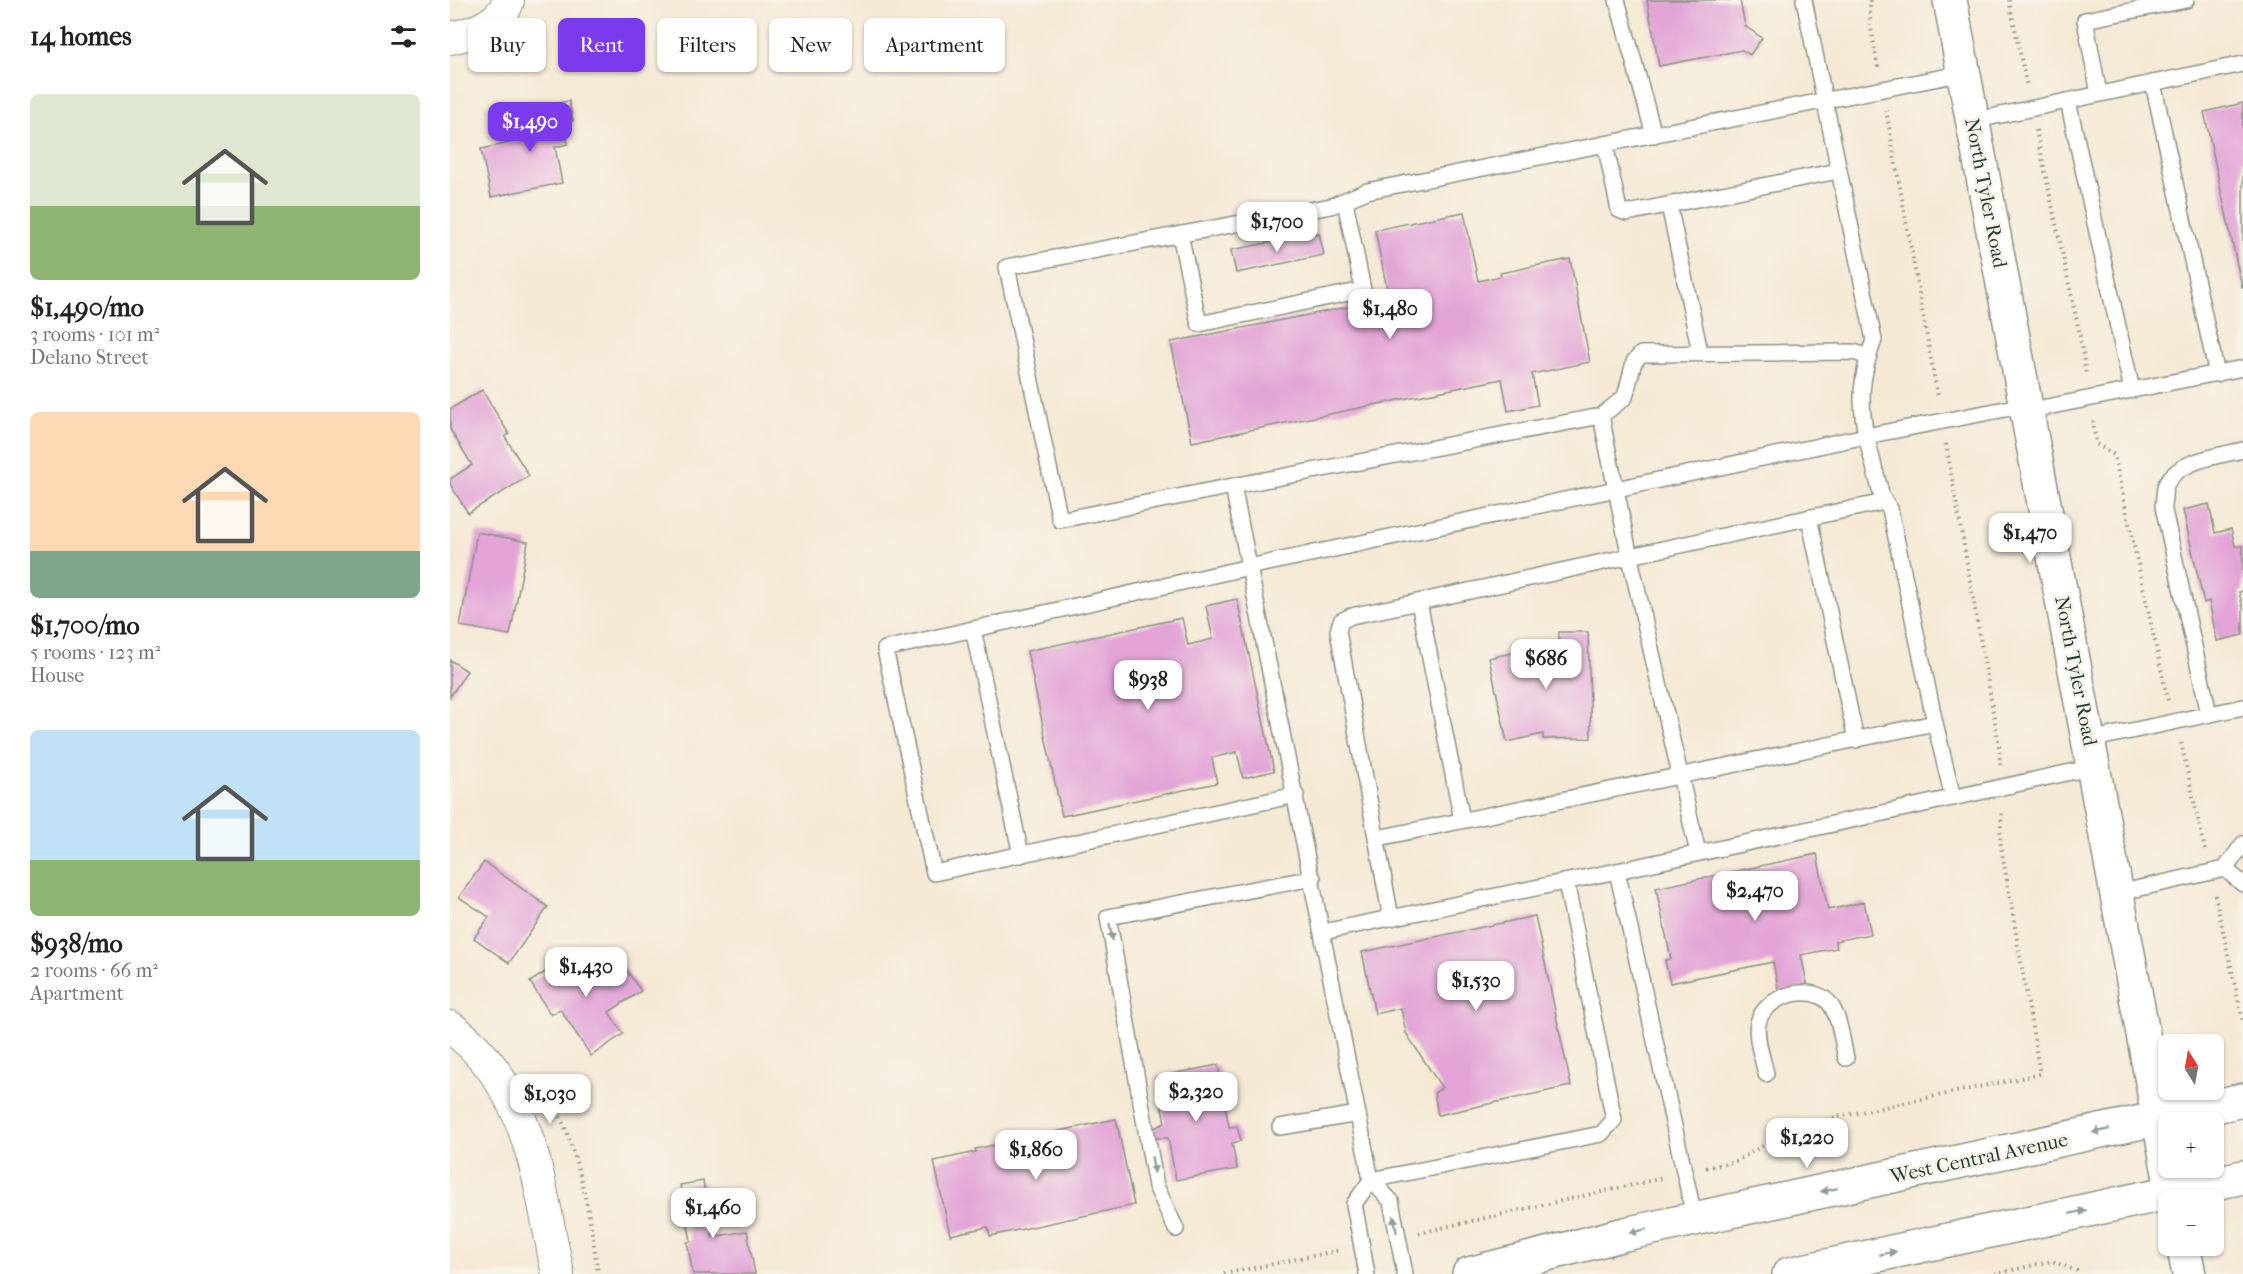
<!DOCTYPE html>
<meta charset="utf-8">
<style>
:root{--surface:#fff;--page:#f2f2f2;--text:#222;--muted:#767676;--accent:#7c3aed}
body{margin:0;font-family:"IM FELL French Canon",serif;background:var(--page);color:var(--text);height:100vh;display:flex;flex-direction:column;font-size:22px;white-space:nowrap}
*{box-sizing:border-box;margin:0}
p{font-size:20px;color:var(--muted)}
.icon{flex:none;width:33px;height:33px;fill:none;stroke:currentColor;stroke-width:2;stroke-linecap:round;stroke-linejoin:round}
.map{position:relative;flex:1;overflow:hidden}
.side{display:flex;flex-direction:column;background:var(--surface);width:450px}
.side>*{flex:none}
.banner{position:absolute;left:18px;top:18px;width:570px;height:54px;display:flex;gap:12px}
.needle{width:39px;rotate:349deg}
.buttons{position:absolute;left:1708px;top:1034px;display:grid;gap:12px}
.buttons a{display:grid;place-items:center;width:66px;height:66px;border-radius:9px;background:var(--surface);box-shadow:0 2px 4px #0004;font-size:30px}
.price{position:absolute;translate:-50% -51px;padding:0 14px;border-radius:12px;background:#fff;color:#222;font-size:20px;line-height:39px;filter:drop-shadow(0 2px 3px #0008)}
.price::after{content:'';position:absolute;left:50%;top:36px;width:18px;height:14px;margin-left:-9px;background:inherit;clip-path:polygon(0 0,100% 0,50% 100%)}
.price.selected{background:var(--accent);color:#fff}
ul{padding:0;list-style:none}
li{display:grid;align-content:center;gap:12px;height:318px;padding:0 30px}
li span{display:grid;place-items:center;height:186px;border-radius:9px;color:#555}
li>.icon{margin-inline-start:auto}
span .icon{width:108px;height:108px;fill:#fffc;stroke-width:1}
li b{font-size:26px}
h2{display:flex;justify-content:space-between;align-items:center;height:72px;padding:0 30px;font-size:26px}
.tag{padding:0 21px;border-radius:9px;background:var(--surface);box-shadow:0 2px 4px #0004;font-size:21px;line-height:54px}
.tag.selected{background:var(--accent);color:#fff}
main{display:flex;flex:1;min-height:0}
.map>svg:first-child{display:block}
.building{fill:#e2a3d6}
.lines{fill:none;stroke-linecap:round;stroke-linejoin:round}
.lane-casing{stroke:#8a9384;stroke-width:18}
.street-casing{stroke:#8a9384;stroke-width:34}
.secondary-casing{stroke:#8a9384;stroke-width:36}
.path{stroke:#8a9384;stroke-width:4;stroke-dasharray:1.5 4.5;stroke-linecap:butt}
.lane{stroke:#fff;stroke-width:15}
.street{stroke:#fff;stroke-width:32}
.secondary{stroke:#fff;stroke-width:33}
.oneway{fill:#8f9e9a}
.labels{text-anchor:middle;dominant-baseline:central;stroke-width:5;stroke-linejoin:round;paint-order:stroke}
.street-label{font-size:20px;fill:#1f3d34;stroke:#f7f3e8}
</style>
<main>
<section class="side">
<h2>14 homes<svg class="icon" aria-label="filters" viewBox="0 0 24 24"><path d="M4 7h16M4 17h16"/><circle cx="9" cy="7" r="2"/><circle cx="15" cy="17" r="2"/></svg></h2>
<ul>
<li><span style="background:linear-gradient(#dfe7d0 60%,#8fb573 0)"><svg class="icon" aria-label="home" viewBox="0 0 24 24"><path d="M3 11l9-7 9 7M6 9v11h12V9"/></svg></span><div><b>$1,490/mo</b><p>3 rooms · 101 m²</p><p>Delano Street</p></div></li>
<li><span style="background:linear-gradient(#ffd9b3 75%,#7fa58c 0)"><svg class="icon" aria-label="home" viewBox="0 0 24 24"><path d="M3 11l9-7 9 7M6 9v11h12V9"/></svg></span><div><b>$1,700/mo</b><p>5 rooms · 123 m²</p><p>House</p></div></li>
<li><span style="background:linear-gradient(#bfe0f5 70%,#8fb573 0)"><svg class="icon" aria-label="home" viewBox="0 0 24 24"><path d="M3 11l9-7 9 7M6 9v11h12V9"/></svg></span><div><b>$938/mo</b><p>2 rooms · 66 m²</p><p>Apartment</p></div></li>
</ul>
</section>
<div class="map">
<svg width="1793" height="1274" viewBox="0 0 1793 1274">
<rect width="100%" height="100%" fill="#f7f3e8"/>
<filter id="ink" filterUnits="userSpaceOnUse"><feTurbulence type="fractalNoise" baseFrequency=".0167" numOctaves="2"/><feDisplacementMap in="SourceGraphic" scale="12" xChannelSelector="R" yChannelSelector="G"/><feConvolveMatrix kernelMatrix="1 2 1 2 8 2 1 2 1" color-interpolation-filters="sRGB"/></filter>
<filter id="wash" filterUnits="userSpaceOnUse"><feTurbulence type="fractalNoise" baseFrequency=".008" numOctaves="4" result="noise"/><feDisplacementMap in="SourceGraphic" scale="24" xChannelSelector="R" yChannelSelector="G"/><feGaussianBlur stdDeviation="1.35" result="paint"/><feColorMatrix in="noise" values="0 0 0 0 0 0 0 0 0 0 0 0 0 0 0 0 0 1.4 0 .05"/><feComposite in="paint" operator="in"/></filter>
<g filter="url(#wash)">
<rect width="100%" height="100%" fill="#f5e9d5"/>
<g id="blocks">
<!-- building -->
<g class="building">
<polygon points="1197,0 1290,0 1295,26 1312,38 1300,55 1292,50 1209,66"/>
<polygon points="119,101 123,121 114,123 118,144 105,147 112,183 41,197 31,149 77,139 72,110"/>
<polygon points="1793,103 1793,287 1792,287 1754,112"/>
<polygon points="1014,212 1028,281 1051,276 1050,273 1120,259 1140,362 1082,374 1088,405 1058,411 1052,379 742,442 721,342 939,299 925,230"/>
<polygon points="869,233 874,255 786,273 781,250"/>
<polygon points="32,390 59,434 55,437 79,476 18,513 0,484 0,479 22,465 0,429 0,409"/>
<polygon points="1759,504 1765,533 1781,529 1785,546 1793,546 1793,591 1789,592 1793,608 1793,635 1767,641 1759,601 1754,603 1733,510"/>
<polygon points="27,532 78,542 60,635 10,626"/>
<polygon points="787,599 824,771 793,778 787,752 762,758 767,783 612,816 577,651 732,618 738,645 763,639 756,606"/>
<polygon points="1109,632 1138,632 1141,738 1093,739 1093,734 1057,742 1039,658 1109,643"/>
<polygon points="0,660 17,671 0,697"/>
<polygon points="1367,854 1378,910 1414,902 1421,934 1385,941 1387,948 1351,955 1358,987 1329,993 1323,962 1220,983 1215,960 1221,959 1206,888"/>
<polygon points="34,862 98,907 59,963 24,938 39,917 9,897"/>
<polygon points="1085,916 1121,1086 988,1115 984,1093 992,1088 956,1033 951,1008 925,1014 912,952"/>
<polygon points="130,949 150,980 173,965 191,991 159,1012 173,1034 141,1056 110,1009 101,1015 80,982"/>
<polygon points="768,1065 779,1127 787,1126 791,1141 782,1143 787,1169 726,1180 718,1138 702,1138 700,1130 715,1123 706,1077"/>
<polygon points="666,1119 684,1205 540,1236 538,1227 500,1235 484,1161 526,1152 525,1149"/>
<polygon points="253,1181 263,1237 297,1231 305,1274 243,1274 237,1242 241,1241 230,1185"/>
</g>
</g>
</g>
<g filter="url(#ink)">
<use href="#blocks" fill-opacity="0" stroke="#8a9384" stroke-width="1.5"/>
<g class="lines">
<!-- lane casing -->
<g class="lane-casing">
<g id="lane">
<polyline points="1167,0 1204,135"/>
<path d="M1354,0L1424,340C1411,376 1409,398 1416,436L1576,405"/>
<polyline points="1703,83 1767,374"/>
<polyline points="1649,94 1635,20 1736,0"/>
<polyline points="1618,101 1682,390"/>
<polyline points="1522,121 1793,64"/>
<polyline points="1155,144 1169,210 1177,213 1388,171"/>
<polyline points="1219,205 1250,352"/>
<polyline points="730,234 749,324 913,290 895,201"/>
<polyline points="1577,411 1793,368"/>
<polyline points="1151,416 1175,397 1184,362 1191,354 1404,352 1418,357"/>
<polyline points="783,486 1151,416 1180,558 1248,853"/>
<polyline points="1359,517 1406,740"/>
<polyline points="969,602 1012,820"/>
<polyline points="523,629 571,855"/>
<path d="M1759,714L1713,506C1714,500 1714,493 1715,487C1725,460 1769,456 1793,450"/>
<polyline points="1485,723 1503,798"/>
<polyline points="1639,740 1793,707"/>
<polyline points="846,795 484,873 435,649 799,567 1416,436 1432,497 1440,509 1485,723 928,838"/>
<polyline points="1775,869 1793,884"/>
<polyline points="1167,871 1644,767"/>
<polyline points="1668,893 1775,869 1793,844"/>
<path d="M941,918L888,631L891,621L901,616C1080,579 1257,538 1435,502"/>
<polyline points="873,932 1167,871 1245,1220"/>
<path d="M1316,1074C1313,1059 1305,1039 1308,1023C1314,996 1362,981 1380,1004C1390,1018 1392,1041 1396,1058"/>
<polyline points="830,1127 908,1114"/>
<polyline points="726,1229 706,1186 658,917 863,878"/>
<polyline points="917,1274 904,1204 921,1180 1151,1134 1164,1120 1116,882"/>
<polyline points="955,1274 941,1201 921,1180 783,486 610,520 557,267 881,206 917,191 1514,73"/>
</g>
</g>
<!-- street casing -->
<g class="street-casing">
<g id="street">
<path d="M0,38C21,34 53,24 58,0"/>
<path d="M0,1027C81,1084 89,1185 108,1274"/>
</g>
</g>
<!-- secondary casing -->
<g class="secondary-casing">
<g id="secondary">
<polyline points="1500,0 1724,1200"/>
<polyline points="1733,1245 1739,1274"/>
<polyline points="1019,1274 1175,1234 1793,1100"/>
<polyline points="1339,1274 1793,1177"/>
</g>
</g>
<!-- path -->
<g class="path">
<polyline points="1420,0 1420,23 1428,67"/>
<polyline points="1559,0 1577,87"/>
<polyline points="1436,110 1488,398"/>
<polyline points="1586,130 1629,331 1636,375"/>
<polyline points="1643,421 1646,444 1664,455 1718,701"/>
<polyline points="1496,444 1549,745 1550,765"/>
<polyline points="1731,743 1755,850"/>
<polyline points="1765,895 1793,1021"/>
<path d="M100,1095C129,1151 140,1213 148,1274"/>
<polyline points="1256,1168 1286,1161 1350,1125 1590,1074 1550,840 1552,811"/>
<polyline points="969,1233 1213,1178"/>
<polyline points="774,1274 891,1250"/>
<polyline points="1545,1274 1602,1261 1627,1271 1628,1274"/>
</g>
<!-- lane -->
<use href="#lane" class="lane"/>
<!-- street -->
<use href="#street" class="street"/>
<!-- secondary -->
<use href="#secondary" class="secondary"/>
</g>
<!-- one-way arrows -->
<defs><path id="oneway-solid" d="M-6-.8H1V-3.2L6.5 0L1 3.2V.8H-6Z" transform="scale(1.5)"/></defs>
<g class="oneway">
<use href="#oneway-solid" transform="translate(661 932) rotate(80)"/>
<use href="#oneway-solid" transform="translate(1651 1131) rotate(168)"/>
<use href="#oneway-solid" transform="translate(703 1165) rotate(80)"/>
<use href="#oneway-solid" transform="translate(1379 1190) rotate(168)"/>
<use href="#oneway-solid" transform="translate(1628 1212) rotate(-12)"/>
<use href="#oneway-solid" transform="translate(945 1224) rotate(-101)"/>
<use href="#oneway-solid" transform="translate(1188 1231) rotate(168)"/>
<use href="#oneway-solid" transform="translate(1438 1253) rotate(-12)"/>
</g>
</g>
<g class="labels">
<!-- street labels -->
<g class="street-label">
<text transform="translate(1536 193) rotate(79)">North Tyler Road</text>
<text transform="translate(1626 671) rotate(79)">North Tyler Road</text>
<text transform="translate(1529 1158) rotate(-12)">West Central Avenue</text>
</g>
</g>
</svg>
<div class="buttons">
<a><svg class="needle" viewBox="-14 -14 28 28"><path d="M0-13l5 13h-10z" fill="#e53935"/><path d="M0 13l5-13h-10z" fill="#767676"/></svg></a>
<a>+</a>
<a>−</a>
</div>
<b class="price selected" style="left:80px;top:153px">$1,490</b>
<b class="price" style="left:827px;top:253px">$1,700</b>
<b class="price" style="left:940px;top:340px">$1,480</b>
<b class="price" style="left:1580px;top:564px">$1,470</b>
<b class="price" style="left:1096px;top:690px">$686</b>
<b class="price" style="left:698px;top:711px">$938</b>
<b class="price" style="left:1305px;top:922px">$2,470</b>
<b class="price" style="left:136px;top:998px">$1,430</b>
<b class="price" style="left:1026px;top:1012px">$1,530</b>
<b class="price" style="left:746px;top:1123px">$2,320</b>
<b class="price" style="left:100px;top:1125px">$1,030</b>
<b class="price" style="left:1357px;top:1169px">$1,220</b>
<b class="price" style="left:586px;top:1181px">$1,860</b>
<b class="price" style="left:263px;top:1239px">$1,460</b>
<div class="banner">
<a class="tag">Buy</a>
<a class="tag selected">Rent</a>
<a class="tag">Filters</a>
<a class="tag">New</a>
<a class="tag">Apartment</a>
</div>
</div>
</main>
